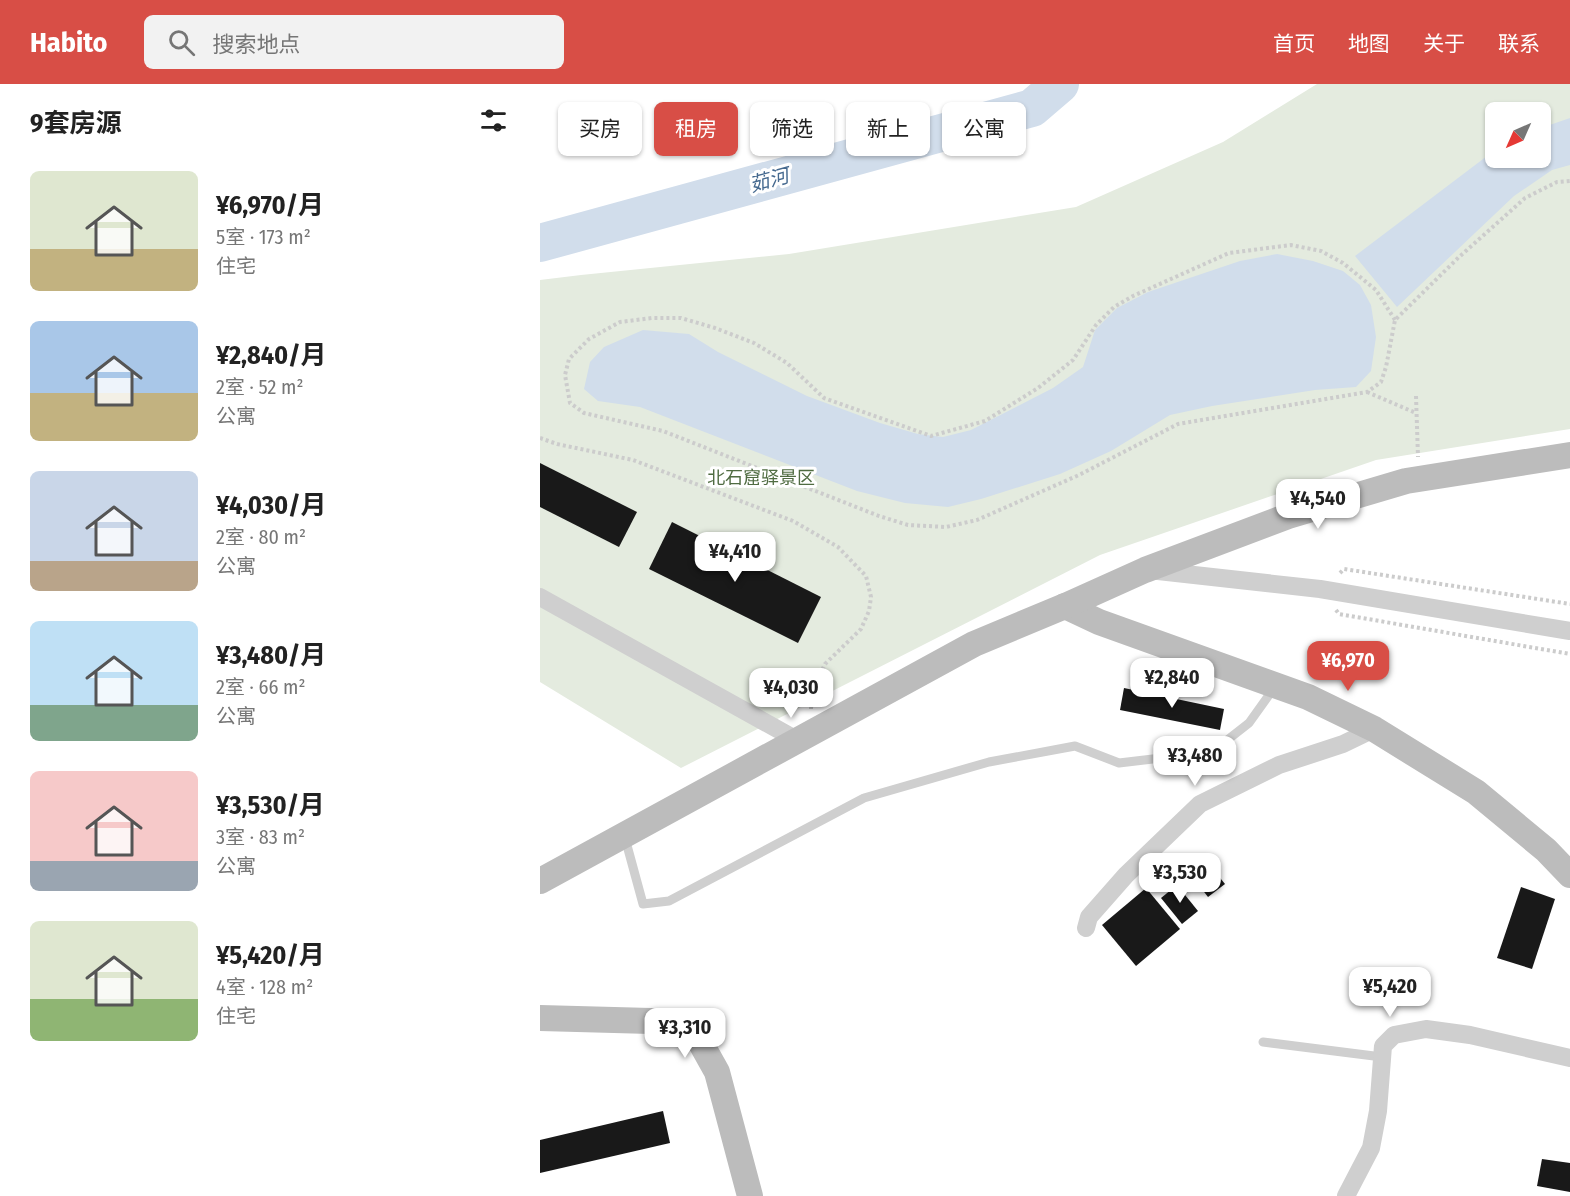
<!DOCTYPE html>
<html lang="zh">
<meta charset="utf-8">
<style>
:root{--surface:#fff;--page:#f2f2f2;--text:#222;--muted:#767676;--accent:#d84e46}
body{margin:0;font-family:"Fira Sans Condensed","Noto Sans SC",sans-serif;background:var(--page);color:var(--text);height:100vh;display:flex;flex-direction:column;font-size:22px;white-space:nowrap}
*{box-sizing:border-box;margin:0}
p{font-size:20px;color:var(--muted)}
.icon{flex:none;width:33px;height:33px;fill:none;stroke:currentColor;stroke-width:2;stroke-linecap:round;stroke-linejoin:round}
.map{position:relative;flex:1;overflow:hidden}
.details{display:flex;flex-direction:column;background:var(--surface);width:540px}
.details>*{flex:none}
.hud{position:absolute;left:18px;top:18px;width:570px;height:54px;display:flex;gap:12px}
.needle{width:39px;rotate:225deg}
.controls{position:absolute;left:945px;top:18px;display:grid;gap:12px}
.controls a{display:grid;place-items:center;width:66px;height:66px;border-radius:9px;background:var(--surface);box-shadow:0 2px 4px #0004;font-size:30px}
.price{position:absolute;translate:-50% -51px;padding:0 14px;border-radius:12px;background:#fff;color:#222;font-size:20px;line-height:39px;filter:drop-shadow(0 2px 3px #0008)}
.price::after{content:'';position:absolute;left:50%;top:36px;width:18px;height:14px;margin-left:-9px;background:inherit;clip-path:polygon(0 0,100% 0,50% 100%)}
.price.selected{background:var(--accent);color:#fff}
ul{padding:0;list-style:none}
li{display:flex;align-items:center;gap:18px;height:150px;padding:0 30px}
li span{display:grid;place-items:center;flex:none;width:168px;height:120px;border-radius:9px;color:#555}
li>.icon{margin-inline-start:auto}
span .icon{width:72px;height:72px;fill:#fffc;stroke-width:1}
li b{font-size:26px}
h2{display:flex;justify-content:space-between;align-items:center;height:72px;padding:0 30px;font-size:26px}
.pill{padding:0 21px;border-radius:9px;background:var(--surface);box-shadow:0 2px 4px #0004;font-size:21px;line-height:54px}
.pill.selected{background:var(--accent);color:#fff}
header{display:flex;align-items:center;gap:36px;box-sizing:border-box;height:84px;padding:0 30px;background:var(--accent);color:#fff}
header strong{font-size:28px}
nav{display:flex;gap:33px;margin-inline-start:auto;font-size:21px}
.search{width:420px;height:54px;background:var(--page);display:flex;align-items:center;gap:15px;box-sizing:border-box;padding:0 21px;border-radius:9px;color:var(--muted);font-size:22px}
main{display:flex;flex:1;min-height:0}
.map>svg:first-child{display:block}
.green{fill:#e4ebdf;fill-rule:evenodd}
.water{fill:#d1ddeb}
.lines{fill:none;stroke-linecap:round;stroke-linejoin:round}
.river{stroke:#d1ddeb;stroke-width:38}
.building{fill:#191919}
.path{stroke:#ccc;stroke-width:4;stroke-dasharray:3 3;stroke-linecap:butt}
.lane{stroke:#cfcfcf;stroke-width:9}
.street{stroke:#cfcfcf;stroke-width:18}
.secondary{stroke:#bcbcbc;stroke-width:26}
.labels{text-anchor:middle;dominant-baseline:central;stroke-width:6;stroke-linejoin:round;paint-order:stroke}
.park-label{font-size:18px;fill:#506c42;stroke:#fff}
.water-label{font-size:20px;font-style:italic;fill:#45698f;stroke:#fff}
</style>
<header>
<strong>Habito</strong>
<div class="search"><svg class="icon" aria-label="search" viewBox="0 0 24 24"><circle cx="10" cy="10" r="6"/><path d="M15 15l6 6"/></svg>搜索地点</div>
<nav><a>首页</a><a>地图</a><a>关于</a><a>联系</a></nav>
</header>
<main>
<section class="details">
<h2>9套房源<svg class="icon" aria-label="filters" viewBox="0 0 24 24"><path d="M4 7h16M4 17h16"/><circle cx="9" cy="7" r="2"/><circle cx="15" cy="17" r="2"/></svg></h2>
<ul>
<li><span style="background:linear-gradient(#dfe7d0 65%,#c2b280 0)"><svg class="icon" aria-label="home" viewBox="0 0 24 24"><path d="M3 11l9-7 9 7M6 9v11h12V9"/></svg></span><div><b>¥6,970/月</b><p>5室 · 173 m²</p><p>住宅</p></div></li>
<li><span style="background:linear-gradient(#a9c7e8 60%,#c2b280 0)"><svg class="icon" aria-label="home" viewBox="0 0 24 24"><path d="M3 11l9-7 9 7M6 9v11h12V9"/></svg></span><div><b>¥2,840/月</b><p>2室 · 52 m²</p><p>公寓</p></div></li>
<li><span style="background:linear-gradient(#c9d6e8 75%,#b9a48a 0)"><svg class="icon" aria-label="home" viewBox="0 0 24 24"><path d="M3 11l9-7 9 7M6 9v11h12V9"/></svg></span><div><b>¥4,030/月</b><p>2室 · 80 m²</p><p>公寓</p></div></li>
<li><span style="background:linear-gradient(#bfe0f5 70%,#7fa58c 0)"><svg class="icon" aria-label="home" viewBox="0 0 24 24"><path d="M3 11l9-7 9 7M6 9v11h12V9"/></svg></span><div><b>¥3,480/月</b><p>2室 · 66 m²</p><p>公寓</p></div></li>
<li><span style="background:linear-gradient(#f6c9c9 75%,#9aa5b1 0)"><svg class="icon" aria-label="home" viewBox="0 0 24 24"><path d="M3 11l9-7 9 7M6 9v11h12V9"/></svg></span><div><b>¥3,530/月</b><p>3室 · 83 m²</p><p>公寓</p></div></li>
<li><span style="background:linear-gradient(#dfe7d0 65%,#8fb573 0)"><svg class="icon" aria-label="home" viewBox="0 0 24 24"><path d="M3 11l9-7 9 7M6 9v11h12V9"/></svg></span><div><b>¥5,420/月</b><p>4室 · 128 m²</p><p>住宅</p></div></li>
</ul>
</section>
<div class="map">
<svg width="1030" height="1112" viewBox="0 0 1030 1112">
<rect width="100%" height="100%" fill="#fff"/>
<!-- green -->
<path class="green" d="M777,0H1030V345L836,376L560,471L141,684L0,598V196L41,191L249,170L536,123L683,58ZM956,28H1000V74H956Z"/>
<!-- water -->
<g class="water">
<polygon points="1030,34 1030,81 1012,86 974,112 857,223 815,172 955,66 956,74 1000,74 1001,44"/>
<polygon points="737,170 773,177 803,187 820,201 831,221 836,253 831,287 816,303 775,306 672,322 630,331 571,367 520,390 441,415 408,423 365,419 317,407 100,323 58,317 44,305 50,278 64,263 103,246 149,250 178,268 267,312 340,339 378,350 403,353 431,346 513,304 543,283 555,246 577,224 608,208 700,177"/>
</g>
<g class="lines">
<!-- river -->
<polyline class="river" points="0,159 492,24 520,0"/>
</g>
<!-- building -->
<g class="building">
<polygon points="0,379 97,428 79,463 0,423"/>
<polygon points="132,438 281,513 258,559 109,485"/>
<polygon points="584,604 684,625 680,646 580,626"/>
<polygon points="664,774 685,800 668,813 648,787"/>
<polygon points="637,801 658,827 642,840 621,814"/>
<polygon points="981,803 1015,815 992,885 957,874"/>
<polygon points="606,804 640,845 596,882 562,841"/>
<polygon points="123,1027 130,1059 0,1089 0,1056"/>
<polygon points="1002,1075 1030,1079 1030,1108 997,1102"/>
</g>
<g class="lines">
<!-- path -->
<g class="path">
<polyline points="855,236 836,206 803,179 781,167 751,161 689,169 593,212 574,223 556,241 533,276 498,304 445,337 391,352 284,314 247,279 214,259 175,244 141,234 112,234 80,238 49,255 29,275 25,291 30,319 44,329 123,347 339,432 368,441 406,443 437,436 539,391 638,340 827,308 841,298 846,283 855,236 919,173 985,114 1017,98 1030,97"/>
<polyline points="827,308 876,329"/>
<polyline points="876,312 878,373"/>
<polyline points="0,354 17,360 93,376 253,437 298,463 326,492 331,513 329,527 321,545 285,580 272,608 271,625"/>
<polyline points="800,489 804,485 1030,520"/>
<polyline points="796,526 799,530 1030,570"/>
</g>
<!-- lane -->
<g class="lane">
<polyline points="85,754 103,820 129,817 324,714 449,678 535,662 579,679 672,668 709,639 734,604"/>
<polyline points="723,958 842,973"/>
</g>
<!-- street -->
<g class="street">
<polyline points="609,486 780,505 1030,547"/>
<polyline points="0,513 257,656"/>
<polyline points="546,844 549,833 586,791 660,720 739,681 803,660 834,645"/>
<polyline points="806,1112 831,1064 838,1027 843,962 854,951 886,945 930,951 1030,974"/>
</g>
<!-- secondary -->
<g class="secondary">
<polyline points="525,522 559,538 768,613 834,645 936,708 1006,766 1030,791"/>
<polyline points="0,797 434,560 525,522 605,486 748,432 866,397 1030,371"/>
<polyline points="0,934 111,937 158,954 177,988 210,1112"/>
</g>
</g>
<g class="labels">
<!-- park labels -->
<g class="park-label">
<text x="221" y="394">北石窟驿景区</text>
</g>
<!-- water labels -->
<g class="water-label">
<text transform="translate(229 96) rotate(-15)">茹河</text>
</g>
</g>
</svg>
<div class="controls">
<a><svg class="needle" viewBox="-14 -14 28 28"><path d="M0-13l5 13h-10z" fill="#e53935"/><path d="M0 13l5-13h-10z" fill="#767676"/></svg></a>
</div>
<b class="price" style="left:778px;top:446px">¥4,540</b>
<b class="price" style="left:195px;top:499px">¥4,410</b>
<b class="price selected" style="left:808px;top:608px">¥6,970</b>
<b class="price" style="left:632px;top:625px">¥2,840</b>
<b class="price" style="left:251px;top:635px">¥4,030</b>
<b class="price" style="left:655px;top:703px">¥3,480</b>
<b class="price" style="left:640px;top:820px">¥3,530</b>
<b class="price" style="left:850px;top:934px">¥5,420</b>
<b class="price" style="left:145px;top:975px">¥3,310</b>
<div class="hud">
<a class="pill">买房</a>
<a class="pill selected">租房</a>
<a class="pill">筛选</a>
<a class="pill">新上</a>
<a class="pill">公寓</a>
</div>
</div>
</main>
